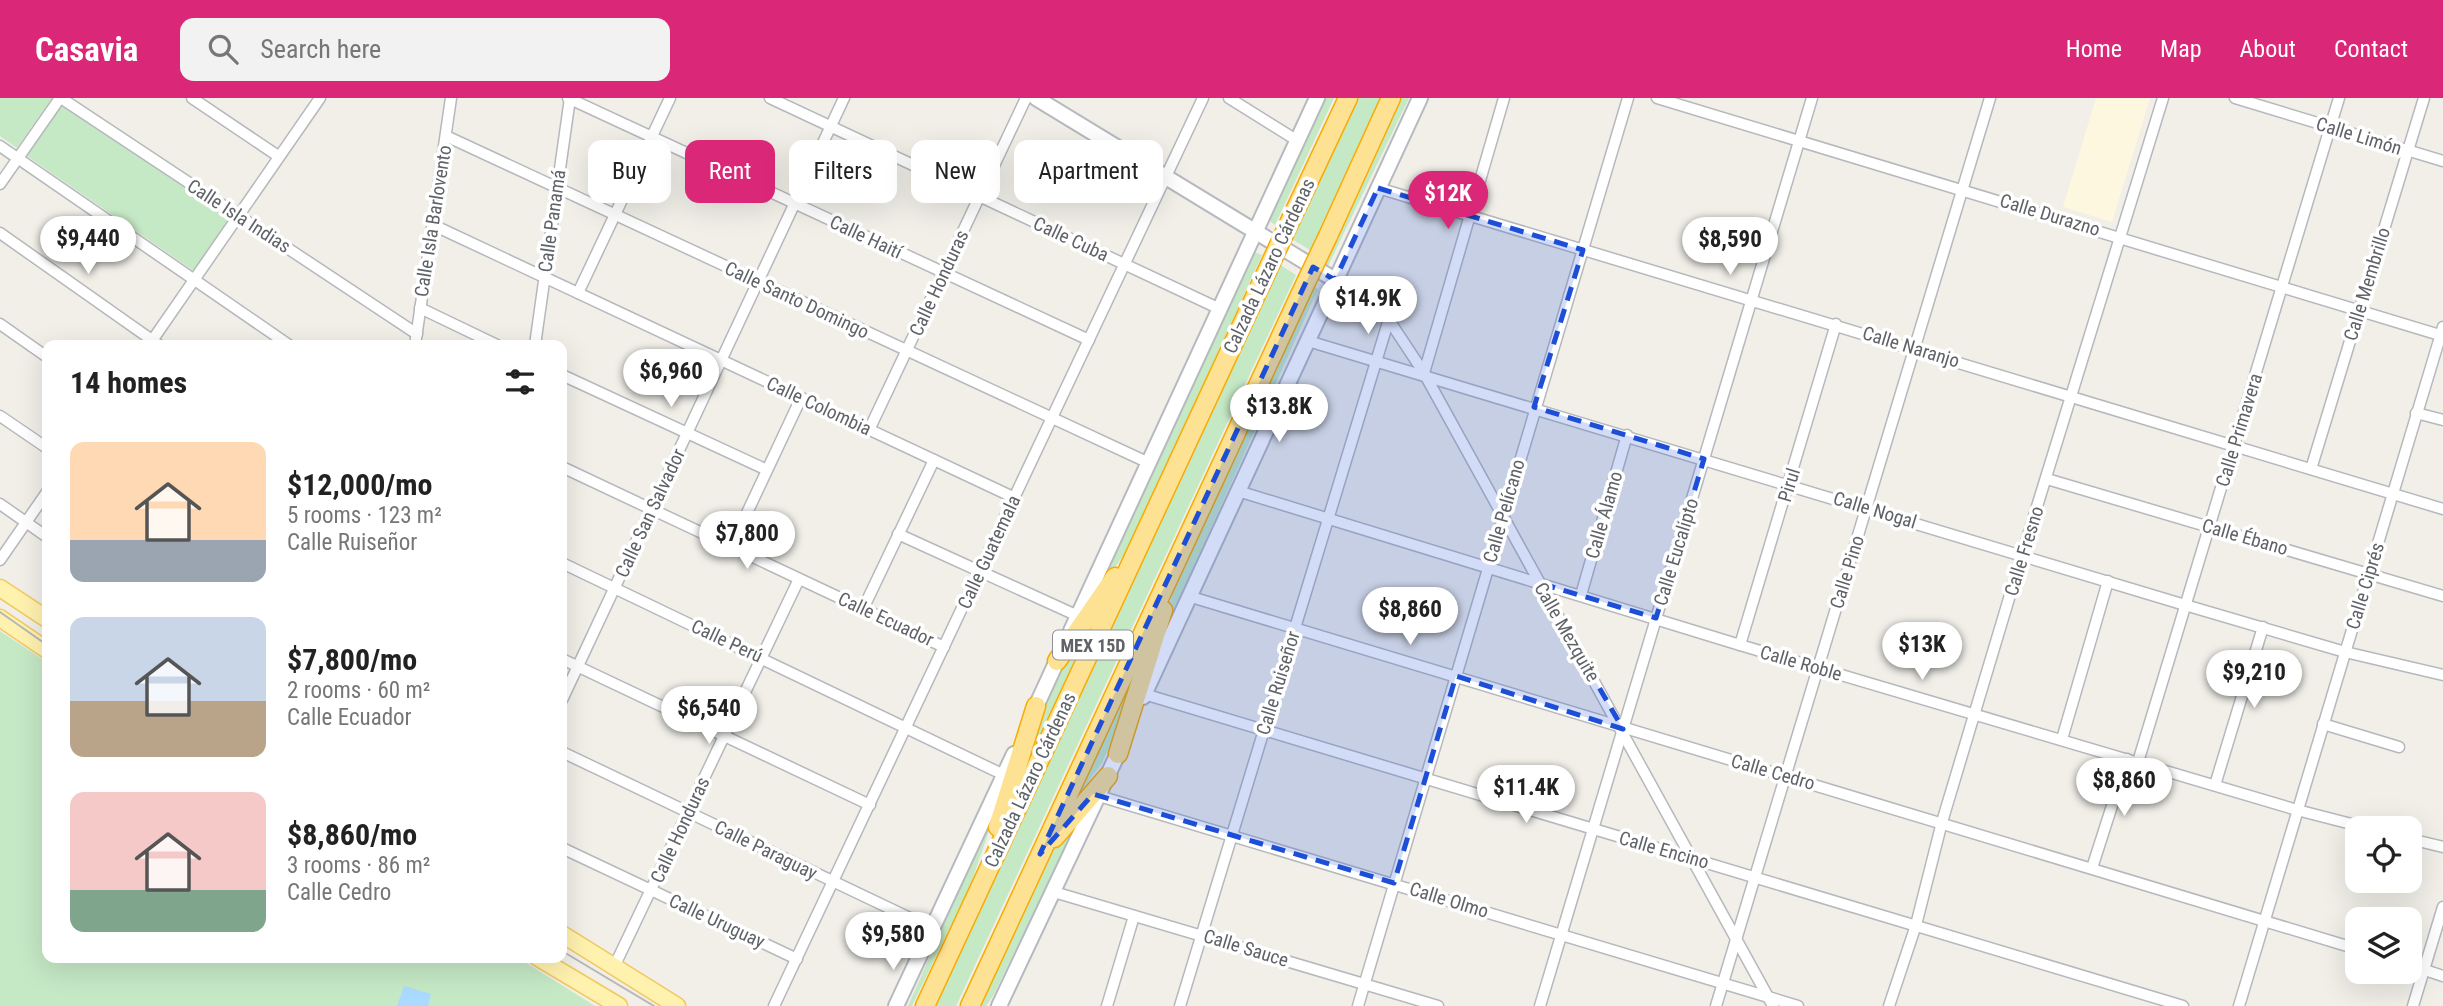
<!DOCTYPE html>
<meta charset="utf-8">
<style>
:root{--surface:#fff;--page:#f2f2f2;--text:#222;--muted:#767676;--accent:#db2777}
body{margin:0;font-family:"Roboto Condensed",sans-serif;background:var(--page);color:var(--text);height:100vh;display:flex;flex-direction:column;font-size:26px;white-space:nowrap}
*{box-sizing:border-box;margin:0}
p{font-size:23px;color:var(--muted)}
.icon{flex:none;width:38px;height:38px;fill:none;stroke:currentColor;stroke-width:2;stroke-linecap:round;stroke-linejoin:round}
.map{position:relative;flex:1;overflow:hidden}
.sheet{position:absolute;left:42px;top:242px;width:525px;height:623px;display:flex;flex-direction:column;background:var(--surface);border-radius:14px;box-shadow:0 7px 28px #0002}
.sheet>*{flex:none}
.hud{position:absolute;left:588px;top:42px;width:665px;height:63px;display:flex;gap:14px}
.tools{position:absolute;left:2345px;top:718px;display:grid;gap:14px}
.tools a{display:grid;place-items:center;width:77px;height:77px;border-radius:14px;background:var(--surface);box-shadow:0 7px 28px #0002;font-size:35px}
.price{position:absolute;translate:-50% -60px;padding:0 16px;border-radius:24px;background:#fff;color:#222;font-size:23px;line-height:46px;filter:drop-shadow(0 2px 4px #0008)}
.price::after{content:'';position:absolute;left:50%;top:42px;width:21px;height:16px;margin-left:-10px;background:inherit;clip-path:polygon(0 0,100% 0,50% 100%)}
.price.current{background:var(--accent);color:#fff}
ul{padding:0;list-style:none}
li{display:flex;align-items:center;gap:21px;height:175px;padding:0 28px}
li span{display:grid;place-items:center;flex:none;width:196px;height:140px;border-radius:14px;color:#555}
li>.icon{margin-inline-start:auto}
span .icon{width:84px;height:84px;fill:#fffc;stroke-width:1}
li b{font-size:30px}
h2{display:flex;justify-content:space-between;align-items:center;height:84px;padding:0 28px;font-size:30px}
.tag{padding:0 24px;border-radius:14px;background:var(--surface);box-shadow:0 7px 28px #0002;font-size:24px;line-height:63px}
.tag.current{background:var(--accent);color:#fff}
header{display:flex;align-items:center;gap:42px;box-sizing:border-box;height:98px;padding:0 35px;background:var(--accent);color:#fff}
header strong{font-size:33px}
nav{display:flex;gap:38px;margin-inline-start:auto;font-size:24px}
.search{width:490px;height:63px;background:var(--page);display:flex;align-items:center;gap:18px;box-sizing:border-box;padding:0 24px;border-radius:14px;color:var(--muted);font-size:26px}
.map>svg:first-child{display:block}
.commercial{fill:#fef7e0}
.green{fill:#c5e8c5}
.water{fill:#aadaff}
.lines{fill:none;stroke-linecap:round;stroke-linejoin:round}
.street-casing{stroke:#b5b8bc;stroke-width:13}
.secondary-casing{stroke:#b6babf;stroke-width:18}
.primary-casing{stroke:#f2c960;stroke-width:19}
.highway-casing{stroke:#f9ab00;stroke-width:21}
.street{stroke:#fff;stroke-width:10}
.secondary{stroke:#fff;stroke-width:14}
.primary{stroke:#fff2af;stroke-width:16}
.highway{stroke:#fde293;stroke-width:18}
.tram{stroke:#b6b7b8;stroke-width:2}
.highway-bridge-casing{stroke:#f9ab00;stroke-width:21;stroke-linecap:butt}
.highway-bridge{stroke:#fde293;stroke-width:18}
.marked{fill:#1d4ed8;fill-opacity:0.2;stroke:#1d4ed8;stroke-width:5;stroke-dasharray:14 9;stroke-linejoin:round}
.labels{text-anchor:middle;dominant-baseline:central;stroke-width:7;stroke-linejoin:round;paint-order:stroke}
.shield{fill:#fff;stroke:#8f9295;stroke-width:2}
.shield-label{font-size:18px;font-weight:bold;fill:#5f6368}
.street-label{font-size:19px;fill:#5f6368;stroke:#fff}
</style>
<header>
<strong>Casavia</strong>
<div class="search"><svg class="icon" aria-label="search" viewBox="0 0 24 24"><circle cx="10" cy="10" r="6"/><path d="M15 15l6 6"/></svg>Search here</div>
<nav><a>Home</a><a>Map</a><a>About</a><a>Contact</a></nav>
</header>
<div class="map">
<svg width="2443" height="908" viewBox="0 0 2443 908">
<rect width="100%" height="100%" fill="#f1efe8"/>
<!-- commercial -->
<polygon class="commercial" points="2096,0 2150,0 2112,124 2063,109"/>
<!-- green -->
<g class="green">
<polygon points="0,0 52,0 17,50 0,38"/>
<polygon points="1322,0 1334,0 1275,127 1267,121"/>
<polygon points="1355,0 1380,0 1310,152 1290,140"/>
<polygon points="1395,0 1409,0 1328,168 1322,163"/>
<polygon points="62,7 230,119 194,173 27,58"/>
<polygon points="1252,153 1262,157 1129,449 1082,518"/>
<polygon points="1279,166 1296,177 956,908 935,908"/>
<polygon points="1312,187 1318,191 1156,553 1188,444"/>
<polygon points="1106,503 1012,697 1058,568"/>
<polygon points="0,533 47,564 47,859 517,859 595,908 0,908"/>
<polygon points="1148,534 1131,600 1102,665 1059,724"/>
<polygon points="1005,687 970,788 912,908 908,908"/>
<polygon points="1077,726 993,898 986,908 976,908 1047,758"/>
</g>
<!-- water -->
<polygon class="water" points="404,888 431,896 428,908 397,908"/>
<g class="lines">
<!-- street casing -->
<g class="street-casing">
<g id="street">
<polyline points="61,0 417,236"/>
<polyline points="192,0 278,58"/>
<polyline points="568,0 1089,242"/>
<polyline points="770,0 1220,211"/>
<polyline points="1229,0 1298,43"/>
<polyline points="1657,0 2443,238"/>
<polyline points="2235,0 2443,63"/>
<polyline points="446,38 1149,365"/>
<polyline points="0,48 289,247"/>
<polyline points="0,86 60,0"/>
<polyline points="1378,90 2443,411"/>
<polyline points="433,127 1015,400"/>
<polyline points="0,135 159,247"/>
<polyline points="1335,182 1381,210 1424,275 1773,908"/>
<polyline points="578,195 670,0"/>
<polyline points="420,210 497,247"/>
<polyline points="0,226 47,259"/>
<polyline points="1308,243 2185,507 2345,554 2443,577"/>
<polyline points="149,247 320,0"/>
<polyline points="415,247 451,0"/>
<polyline points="535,247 570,0"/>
<polyline points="1424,275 1504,0"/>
<polyline points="562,277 767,372"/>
<polyline points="2416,315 2443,322"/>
<polyline points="0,318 47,350"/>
<polyline points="869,332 1026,0"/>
<polyline points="562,369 944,549"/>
<polyline points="2311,371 2424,0"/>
<polyline points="2047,381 2443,498"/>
<polyline points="1238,393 1740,547 2297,712 2367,730"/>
<polyline points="0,406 47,439"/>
<polyline points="898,436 1078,518"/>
<polyline points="731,449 801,300"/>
<polyline points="0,462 47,394"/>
<polyline points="562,465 1004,677"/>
<polyline points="1581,497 1627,337"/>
<polyline points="1188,498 2357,851"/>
<polyline points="863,511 934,362"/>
<polyline points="1740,547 1836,226"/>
<polyline points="562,561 870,707"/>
<polyline points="1144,596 2183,908"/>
<polyline points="562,602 844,0"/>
<polyline points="2323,626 2399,649"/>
<polyline points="2062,641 2108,483"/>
<polyline points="562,654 933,831"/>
<polyline points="2138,664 2339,0"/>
<polyline points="2215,687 2263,529"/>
<polyline points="1099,698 1798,908"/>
<polyline points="2410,741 2443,749"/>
<polyline points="562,750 797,861"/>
<polyline points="2092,770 2127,661"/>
<polyline points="1054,794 1438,908"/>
<polyline points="2410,867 2443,878"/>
<polyline points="614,869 799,481"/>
<polyline points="774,908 1203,0"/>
<polyline points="1107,908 1134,818"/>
<polyline points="1180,908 1389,221"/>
<polyline points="1358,908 1628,0"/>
<polyline points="1540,908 1812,0"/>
<polyline points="1716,908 1990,0"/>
<polyline points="1889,908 1916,827 1942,724 2022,457 2163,0"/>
<polyline points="2239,908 2443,229"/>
<polyline points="2413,908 2443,809"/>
</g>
</g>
<!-- secondary casing -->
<g class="secondary-casing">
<g id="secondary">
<polyline points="1036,0 1335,182"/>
<polyline points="1071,533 1317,0"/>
<polyline points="1143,599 1420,0"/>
<polyline points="1033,615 1061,554"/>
<polyline points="896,908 1014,656"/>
<polyline points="999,908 1122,647"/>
</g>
</g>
<!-- primary casing -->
<g class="primary-casing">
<g id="primary">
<polyline points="0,490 47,521"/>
<polyline points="0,520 47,552"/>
<polyline points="562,836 677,908"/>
<polyline points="537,859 619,908"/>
</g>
</g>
<!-- highway casing -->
<g class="highway-casing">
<g id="highway">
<polyline points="1292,119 1348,0"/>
<polyline points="1328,138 1391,0"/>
<polyline points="1057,563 1115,479"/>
<polyline points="1118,656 1163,512"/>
<polyline points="998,729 1036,608"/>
<polyline points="1054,740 1108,678"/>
<polyline points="925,908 1261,186"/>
<polyline points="970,908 1300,197"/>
</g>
</g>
<!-- street -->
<use href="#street" class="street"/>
<!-- secondary -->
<use href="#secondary" class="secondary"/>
<!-- primary -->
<use href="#primary" class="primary"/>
<!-- highway -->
<use href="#highway" class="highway"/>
<!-- tram -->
<g class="tram">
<polyline points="0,514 47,547"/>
<polyline points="562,853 654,908"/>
</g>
<!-- highway-bridge casing -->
<g class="highway-bridge-casing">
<g id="highway-bridge">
<polyline points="1261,186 1292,119"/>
<polyline points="1300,197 1328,138"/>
</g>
</g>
<!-- highway-bridge -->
<use href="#highway-bridge" class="highway-bridge"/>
</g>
<!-- marked area -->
<path class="marked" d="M1378,90L1583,152L1534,309L1704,361L1656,520L1539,485L1623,631L1456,578L1394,785L1093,696L1040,756L1313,169L1335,182Z"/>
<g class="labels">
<!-- shield labels -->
<rect class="shield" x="1053" y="532.5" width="80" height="29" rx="5"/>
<g class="shield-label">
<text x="1093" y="547">MEX 15D</text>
</g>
<!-- street labels -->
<g class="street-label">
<text transform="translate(2359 38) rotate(17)">Calle Limón</text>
<text transform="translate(2050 117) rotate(17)">Calle Durazno</text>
<text transform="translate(239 118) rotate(33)">Calle Isla Indias</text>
<text transform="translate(433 123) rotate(-81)">Calle Isla Barlovento</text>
<text transform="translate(552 123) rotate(-82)">Calle Panamá</text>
<text transform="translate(866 139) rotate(25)">Calle Haití</text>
<text transform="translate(1071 141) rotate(25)">Calle Cuba</text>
<text transform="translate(1269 168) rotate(-65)">Calzada Lázaro Cárdenas</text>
<text transform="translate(939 185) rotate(-65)">Calle Honduras</text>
<text transform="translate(2367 186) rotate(-73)">Calle Membrillo</text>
<text transform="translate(797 202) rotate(25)">Calle Santo Domingo</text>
<text transform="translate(1911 249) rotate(17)">Calle Naranjo</text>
<text transform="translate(819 308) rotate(25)">Calle Colombia</text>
<text transform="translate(2239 332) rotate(-73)">Calle Primavera</text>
<text transform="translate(1789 387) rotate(-73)">Pirul</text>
<text transform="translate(1875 412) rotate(17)">Calle Nogal</text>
<text transform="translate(1504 413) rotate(-74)">Calle Pelícano</text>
<text transform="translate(650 415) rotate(-65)">Calle San Salvador</text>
<text transform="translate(1604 417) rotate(-74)">Calle Álamo</text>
<text transform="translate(2245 439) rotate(16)">Calle Ébano</text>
<text transform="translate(2024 453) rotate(-73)">Calle Fresno</text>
<text transform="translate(989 454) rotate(-65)">Calle Guatemala</text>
<text transform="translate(1676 454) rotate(-73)">Calle Eucalipto</text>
<text transform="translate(1847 474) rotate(-73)">Calle Pino</text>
<text transform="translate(2365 488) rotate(-73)">Calle Ciprés</text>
<text transform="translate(886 521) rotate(25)">Calle Ecuador</text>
<text transform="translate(1567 534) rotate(60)">Calle Mezquite</text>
<text transform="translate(727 543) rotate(25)">Calle Perú</text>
<text transform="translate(1801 565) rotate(16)">Calle Roble</text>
<text transform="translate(1278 585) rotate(-73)">Calle Ruiseñor</text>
<text transform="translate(1773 674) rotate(16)">Calle Cedro</text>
<text transform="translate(1030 682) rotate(-65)">Calzada Lázaro Cárdenas</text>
<text transform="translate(680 732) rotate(-65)">Calle Honduras</text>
<text transform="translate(766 752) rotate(26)">Calle Paraguay</text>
<text transform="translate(1664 752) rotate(16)">Calle Encino</text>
<text transform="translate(1449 802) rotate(17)">Calle Olmo</text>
<text transform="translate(717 823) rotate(25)">Calle Uruguay</text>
<text transform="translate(1246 850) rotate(17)">Calle Sauce</text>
</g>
</g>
</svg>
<div class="tools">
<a><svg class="icon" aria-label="locate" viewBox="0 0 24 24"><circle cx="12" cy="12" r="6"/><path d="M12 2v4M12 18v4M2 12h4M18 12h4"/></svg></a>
<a><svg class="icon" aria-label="layers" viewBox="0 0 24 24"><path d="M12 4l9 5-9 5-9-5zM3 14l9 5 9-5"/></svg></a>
</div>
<b class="price current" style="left:1448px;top:133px">$12K</b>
<b class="price" style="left:88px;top:178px">$9,440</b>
<b class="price" style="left:1730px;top:179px">$8,590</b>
<b class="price" style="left:1368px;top:238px">$14.9K</b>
<b class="price" style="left:671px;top:311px">$6,960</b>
<b class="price" style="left:1279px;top:346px">$13.8K</b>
<b class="price" style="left:747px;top:473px">$7,800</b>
<b class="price" style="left:1410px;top:549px">$8,860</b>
<b class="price" style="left:1922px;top:584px">$13K</b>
<b class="price" style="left:2254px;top:612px">$9,210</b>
<b class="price" style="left:709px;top:648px">$6,540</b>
<b class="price" style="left:2124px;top:720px">$8,860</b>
<b class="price" style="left:1526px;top:727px">$11.4K</b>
<b class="price" style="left:893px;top:874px">$9,580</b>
<div class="hud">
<a class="tag">Buy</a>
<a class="tag current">Rent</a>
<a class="tag">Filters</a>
<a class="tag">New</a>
<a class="tag">Apartment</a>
</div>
<section class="sheet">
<h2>14 homes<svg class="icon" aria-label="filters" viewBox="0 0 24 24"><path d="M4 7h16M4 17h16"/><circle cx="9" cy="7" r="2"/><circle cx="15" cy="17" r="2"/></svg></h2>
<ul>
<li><span style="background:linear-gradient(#ffd9b3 70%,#9aa5b1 0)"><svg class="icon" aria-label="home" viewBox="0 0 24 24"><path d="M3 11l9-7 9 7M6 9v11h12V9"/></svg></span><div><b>$12,000/mo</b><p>5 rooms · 123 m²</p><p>Calle Ruiseñor</p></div></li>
<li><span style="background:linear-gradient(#c9d6e8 60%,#b9a48a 0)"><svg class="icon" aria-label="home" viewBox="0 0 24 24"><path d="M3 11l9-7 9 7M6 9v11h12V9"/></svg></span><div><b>$7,800/mo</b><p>2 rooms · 60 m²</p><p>Calle Ecuador</p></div></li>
<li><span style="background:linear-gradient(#f6c9c9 70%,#7fa58c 0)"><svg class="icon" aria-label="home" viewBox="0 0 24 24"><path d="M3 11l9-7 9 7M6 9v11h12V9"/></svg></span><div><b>$8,860/mo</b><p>3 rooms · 86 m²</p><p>Calle Cedro</p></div></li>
</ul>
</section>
</div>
